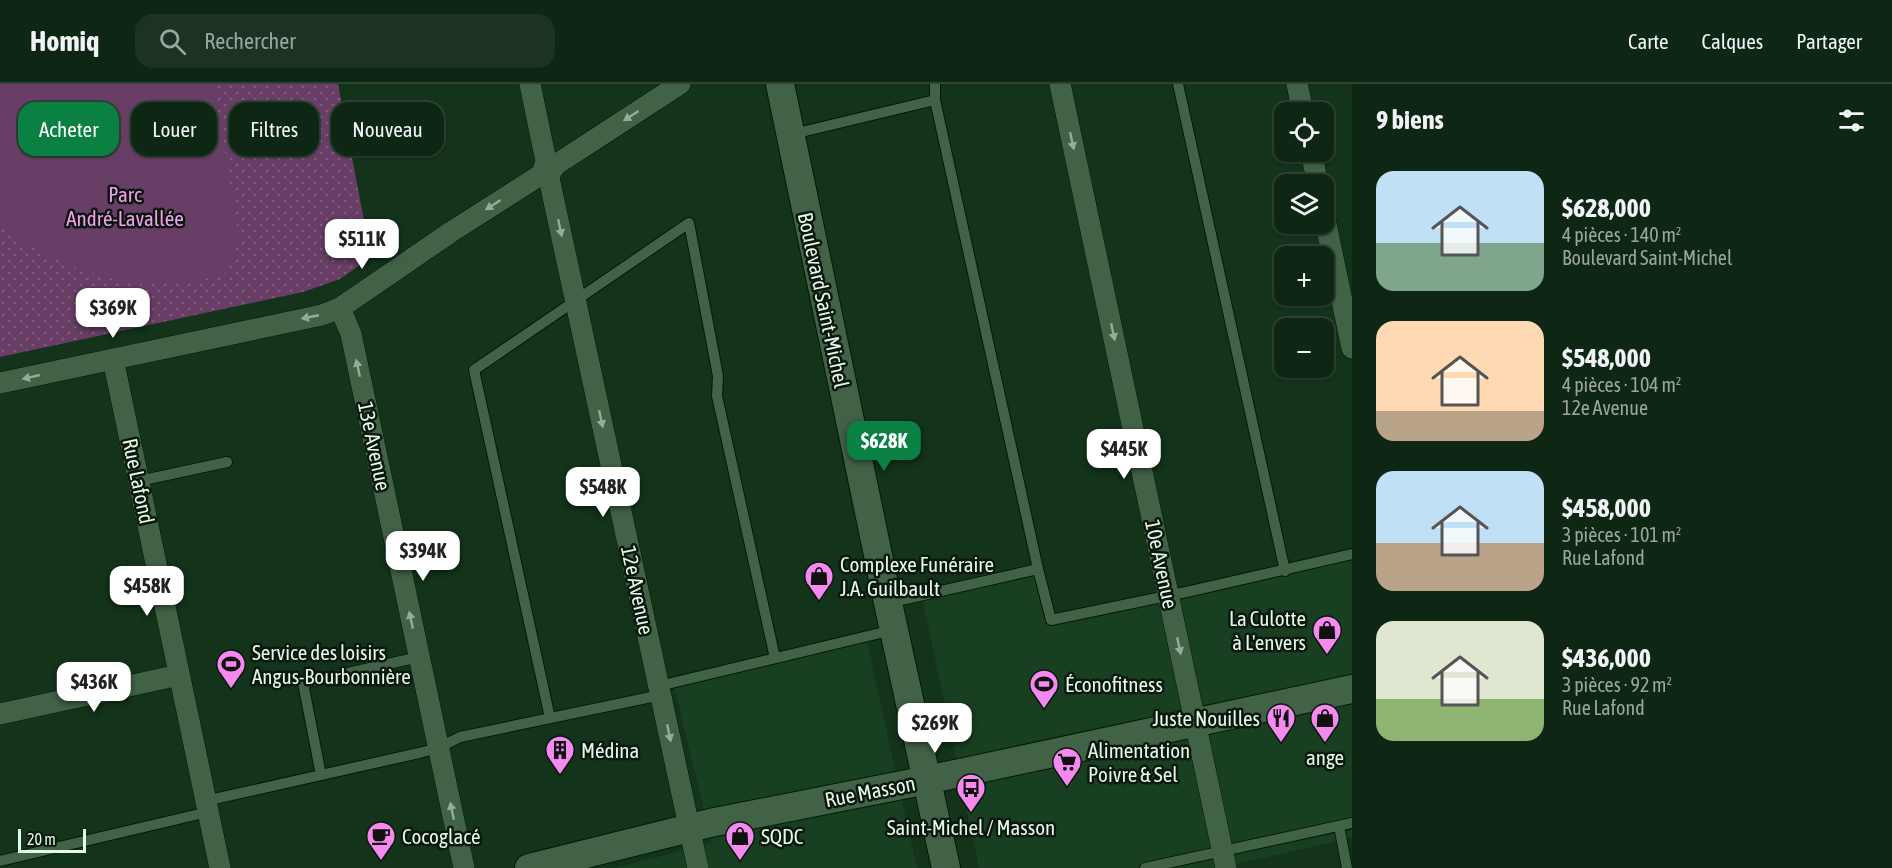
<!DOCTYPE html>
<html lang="fr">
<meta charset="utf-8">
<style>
:root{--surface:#0e2614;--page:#1c3222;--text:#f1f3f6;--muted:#9ba5a0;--line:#2e4334;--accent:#0b8043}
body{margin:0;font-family:"Asap Condensed",sans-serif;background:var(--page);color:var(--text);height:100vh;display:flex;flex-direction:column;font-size:22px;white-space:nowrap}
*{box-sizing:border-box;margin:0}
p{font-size:20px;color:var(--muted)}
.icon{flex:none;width:33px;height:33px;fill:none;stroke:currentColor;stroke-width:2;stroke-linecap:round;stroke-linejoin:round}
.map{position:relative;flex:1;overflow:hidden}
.drawer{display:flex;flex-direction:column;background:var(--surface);width:540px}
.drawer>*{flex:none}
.top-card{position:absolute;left:18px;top:18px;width:570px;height:54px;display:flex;gap:12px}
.controls{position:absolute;left:1274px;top:18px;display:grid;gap:12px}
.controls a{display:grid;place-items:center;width:60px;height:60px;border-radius:12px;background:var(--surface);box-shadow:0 2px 4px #0004,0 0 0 2px var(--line);font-size:30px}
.scale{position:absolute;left:18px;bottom:15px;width:68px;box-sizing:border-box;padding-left:6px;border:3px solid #e6f8e8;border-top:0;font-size:16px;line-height:21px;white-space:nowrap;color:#e6f8e8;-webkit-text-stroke:4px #0a180d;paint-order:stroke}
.price{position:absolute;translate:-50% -51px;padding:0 14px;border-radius:12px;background:#fff;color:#222;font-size:20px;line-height:39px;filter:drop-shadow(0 2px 3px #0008)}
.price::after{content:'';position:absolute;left:50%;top:36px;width:18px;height:14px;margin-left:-9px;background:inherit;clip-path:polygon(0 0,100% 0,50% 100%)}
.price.selected{background:var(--accent);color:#fff}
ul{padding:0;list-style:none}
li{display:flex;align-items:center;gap:18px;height:150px;padding:0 24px}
li span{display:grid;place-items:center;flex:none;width:168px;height:120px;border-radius:18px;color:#555}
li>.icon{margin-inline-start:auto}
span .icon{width:72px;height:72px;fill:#fffc;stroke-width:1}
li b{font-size:26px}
h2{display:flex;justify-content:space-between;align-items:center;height:72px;padding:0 24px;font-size:26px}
.pill{padding:0 21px;border-radius:18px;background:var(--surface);box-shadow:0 2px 4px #0004,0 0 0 2px var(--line);font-size:21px;line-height:54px}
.pill.selected{background:var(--accent);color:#fff}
header{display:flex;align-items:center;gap:36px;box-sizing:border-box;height:84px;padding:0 30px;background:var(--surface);border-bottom:2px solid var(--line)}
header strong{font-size:28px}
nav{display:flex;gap:33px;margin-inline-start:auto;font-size:21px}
.search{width:420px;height:54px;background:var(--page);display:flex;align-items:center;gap:15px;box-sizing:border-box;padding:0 21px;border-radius:18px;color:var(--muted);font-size:22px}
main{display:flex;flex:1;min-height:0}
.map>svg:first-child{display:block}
.built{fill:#183f21}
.park{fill:url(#park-dots)}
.pitch{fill:#693e66}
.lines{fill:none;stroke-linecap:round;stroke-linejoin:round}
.lane-casing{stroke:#001b04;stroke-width:12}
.street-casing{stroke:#001b04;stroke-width:22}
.secondary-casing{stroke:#001b04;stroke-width:30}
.lane{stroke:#416246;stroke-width:10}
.street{stroke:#416246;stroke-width:21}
.secondary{stroke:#416246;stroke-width:28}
.oneway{fill:#94ad97}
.labels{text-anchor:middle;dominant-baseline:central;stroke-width:5;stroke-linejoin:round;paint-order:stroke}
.park-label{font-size:21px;fill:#f99df3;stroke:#0a180d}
.street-label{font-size:21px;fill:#e6f8e8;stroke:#0a180d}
.poi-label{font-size:21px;fill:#e6f8e8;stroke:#0a180d;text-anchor:start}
</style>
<header>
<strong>Homiq</strong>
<div class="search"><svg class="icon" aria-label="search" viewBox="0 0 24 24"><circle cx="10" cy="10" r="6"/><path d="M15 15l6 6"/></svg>Rechercher</div>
<nav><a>Carte</a><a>Calques</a><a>Partager</a></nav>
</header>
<main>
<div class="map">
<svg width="1352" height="784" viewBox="0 0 1352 784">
<defs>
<pattern id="park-dots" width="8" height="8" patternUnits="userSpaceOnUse" patternTransform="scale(1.5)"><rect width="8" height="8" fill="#693e66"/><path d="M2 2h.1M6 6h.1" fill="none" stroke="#7e5b7c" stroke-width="1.8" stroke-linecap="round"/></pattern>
</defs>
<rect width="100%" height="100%" fill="#13331b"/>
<!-- built -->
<g class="built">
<polygon points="1352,469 1352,754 1218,784 979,784 921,508 1035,480 1049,530"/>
<polygon points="865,549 917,784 615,784 712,759 672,593"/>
</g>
<!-- park -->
<polygon class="park" points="0,0 338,0 371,173 340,195 303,208 0,273"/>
<!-- pitch -->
<polygon class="pitch" points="0,0 214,0 239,155 226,189 198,197 147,200 113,195 82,186 52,173 18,156 0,142"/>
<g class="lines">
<!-- lane casing -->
<g class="lane-casing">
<g id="lane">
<polyline points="935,0 935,16"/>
<polyline points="1178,0 1285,487"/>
<polyline points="793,50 935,16 1038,485 888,519"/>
<polyline points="139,397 227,378"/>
<polyline points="1038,485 1051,536 1191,507 1352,470"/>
<polyline points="659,602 893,546"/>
<polyline points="550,634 474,286 689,139 718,292 717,312 775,574"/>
<polyline points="321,691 303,599 419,573"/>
<polyline points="205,717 419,669 438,664 460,653 661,611"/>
<polyline points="1339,742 1347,784"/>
<polyline points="0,777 208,728"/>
<polyline points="1145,784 1352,739"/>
</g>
</g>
<!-- street casing -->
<g class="street-casing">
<g id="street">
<polyline points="680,0 557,80 551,87 549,94 698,784"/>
<polyline points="1060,0 1226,784"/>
<polyline points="1297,0 1303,28"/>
<polyline points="1311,68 1318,100"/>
<polyline points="1323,126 1352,264"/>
<polyline points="340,224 351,250 464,784"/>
<polyline points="113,275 220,784"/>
<polyline points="0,299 322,231 340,224 451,148 542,90 546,77 530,0"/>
<polyline points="0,630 179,591"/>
</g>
</g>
<!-- secondary casing -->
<g class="secondary-casing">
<g id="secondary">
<polyline points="780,0 888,519 946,784"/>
<polyline points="529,784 710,739 927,696 1352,605"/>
</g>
</g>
<!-- lane -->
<use href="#lane" class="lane"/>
<!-- street -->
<use href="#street" class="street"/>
<!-- secondary -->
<use href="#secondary" class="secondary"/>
</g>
<!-- one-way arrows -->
<defs><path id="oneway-solid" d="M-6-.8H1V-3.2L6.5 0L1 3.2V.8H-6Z" transform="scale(1.5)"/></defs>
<g class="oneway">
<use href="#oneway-solid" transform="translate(631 32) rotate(147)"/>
<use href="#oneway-solid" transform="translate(1072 57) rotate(78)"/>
<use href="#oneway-solid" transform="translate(493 121) rotate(147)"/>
<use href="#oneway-solid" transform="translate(560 144) rotate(78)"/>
<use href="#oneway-solid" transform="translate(310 233) rotate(169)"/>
<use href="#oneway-solid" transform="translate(1113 248) rotate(78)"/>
<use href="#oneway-solid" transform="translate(358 284) rotate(-102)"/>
<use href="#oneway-solid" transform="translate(31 293) rotate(167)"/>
<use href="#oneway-solid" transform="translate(601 335) rotate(78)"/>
<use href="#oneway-solid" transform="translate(411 536) rotate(-102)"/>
<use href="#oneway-solid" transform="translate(1179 562) rotate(78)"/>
<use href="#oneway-solid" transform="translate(669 649) rotate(78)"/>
<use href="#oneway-solid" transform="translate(452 727) rotate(-102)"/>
</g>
<!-- icons -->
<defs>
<g id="shop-pin" transform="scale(1.5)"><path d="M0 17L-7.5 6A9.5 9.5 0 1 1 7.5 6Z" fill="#f589ef" stroke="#0a180d"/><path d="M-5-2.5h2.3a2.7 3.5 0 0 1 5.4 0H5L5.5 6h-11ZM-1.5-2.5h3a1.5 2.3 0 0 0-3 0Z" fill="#111"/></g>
<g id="stadium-pin" transform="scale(1.5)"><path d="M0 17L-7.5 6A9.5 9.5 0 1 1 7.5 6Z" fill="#f589ef" stroke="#0a180d"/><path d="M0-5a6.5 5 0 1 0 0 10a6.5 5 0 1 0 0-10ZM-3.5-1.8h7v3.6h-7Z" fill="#111"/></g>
<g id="restaurant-pin" transform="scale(1.5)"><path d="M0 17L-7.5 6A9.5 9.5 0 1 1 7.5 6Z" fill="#f589ef" stroke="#0a180d"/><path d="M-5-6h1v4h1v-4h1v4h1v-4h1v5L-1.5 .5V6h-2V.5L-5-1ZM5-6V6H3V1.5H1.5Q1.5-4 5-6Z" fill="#111"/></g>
<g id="building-pin" transform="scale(1.5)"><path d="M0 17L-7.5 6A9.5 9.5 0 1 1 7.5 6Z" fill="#f589ef" stroke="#0a180d"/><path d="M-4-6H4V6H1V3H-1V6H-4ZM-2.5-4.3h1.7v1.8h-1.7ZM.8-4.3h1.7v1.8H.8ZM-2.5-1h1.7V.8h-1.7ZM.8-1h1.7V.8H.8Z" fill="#111"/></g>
<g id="supermarket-pin" transform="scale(1.5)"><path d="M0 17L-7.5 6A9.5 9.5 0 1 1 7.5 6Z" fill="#f589ef" stroke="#0a180d"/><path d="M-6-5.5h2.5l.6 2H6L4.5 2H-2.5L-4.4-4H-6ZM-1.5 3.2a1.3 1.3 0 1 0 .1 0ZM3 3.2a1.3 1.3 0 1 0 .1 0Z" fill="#111"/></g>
<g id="bus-pin" transform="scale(1.5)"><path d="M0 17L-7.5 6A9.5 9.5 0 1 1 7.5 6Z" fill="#f589ef" stroke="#0a180d"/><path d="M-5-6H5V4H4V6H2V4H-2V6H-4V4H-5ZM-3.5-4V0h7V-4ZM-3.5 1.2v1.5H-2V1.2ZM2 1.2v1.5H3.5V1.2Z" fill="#111"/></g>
<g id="cafe-pin" transform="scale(1.5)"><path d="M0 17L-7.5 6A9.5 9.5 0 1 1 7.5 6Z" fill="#f589ef" stroke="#0a180d"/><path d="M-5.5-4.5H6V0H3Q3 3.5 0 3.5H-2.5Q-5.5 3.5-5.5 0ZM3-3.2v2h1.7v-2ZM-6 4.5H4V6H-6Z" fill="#111"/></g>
</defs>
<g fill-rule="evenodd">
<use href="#shop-pin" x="819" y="492"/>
<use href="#shop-pin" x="1327" y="546"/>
<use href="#stadium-pin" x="231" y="580"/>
<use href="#stadium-pin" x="1044" y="600"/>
<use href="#restaurant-pin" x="1281" y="634"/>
<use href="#shop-pin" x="1325" y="634"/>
<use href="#building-pin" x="560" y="666"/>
<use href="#supermarket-pin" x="1067" y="678"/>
<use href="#bus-pin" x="971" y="704"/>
<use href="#cafe-pin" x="381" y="752"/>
<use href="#shop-pin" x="740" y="752"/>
</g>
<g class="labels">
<!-- park labels -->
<g class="park-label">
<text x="125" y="110">Parc<tspan x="125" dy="24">André-Lavallée</tspan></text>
</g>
<!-- street labels -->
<g class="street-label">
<text transform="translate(824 216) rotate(78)">Boulevard Saint-Michel</text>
<text transform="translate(375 362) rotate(78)">13e Avenue</text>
<text transform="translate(139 397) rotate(78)">Rue Lafond</text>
<text transform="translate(1162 480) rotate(78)">10e Avenue</text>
<text transform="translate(638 506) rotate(78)">12e Avenue</text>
<text transform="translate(870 707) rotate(-11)">Rue Masson</text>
</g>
<!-- poi labels -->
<g class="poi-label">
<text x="840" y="480">Complexe Funéraire<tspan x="840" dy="24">J.A. Guilbault</tspan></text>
<text x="1306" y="534" text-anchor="end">La Culotte<tspan x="1306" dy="24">à L'envers</tspan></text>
<text x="252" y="568">Service des loisirs<tspan x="252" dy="24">Angus-Bourbonnière</tspan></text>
<text x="1065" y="600">Éconofitness</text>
<text x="1260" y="634" text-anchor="end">Juste Nouilles</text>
<text x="581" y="666">Médina</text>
<text x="1088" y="666">Alimentation<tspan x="1088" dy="24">Poivre &amp; Sel</tspan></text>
<text x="1325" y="673" text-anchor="middle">ange</text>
<text x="971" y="743" text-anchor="middle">Saint-Michel / Masson</text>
<text x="402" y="752">Cocoglacé</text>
<text x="761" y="752">SQDC</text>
</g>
</g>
</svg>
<div class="controls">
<a><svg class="icon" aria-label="locate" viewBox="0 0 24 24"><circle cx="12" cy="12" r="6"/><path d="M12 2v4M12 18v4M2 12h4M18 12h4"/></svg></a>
<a><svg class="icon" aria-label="layers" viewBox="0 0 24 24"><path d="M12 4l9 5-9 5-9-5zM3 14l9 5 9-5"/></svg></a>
<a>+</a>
<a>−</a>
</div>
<div class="scale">20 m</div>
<b class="price" style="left:362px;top:186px">$511K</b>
<b class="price" style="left:113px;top:255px">$369K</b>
<b class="price selected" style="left:884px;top:388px">$628K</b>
<b class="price" style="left:1124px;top:396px">$445K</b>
<b class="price" style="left:603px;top:434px">$548K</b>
<b class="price" style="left:423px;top:498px">$394K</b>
<b class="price" style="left:147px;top:533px">$458K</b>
<b class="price" style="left:94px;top:629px">$436K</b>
<b class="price" style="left:935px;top:670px">$269K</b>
<div class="top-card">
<a class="pill selected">Acheter</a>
<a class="pill">Louer</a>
<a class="pill">Filtres</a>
<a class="pill">Nouveau</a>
</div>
</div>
<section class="drawer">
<h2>9 biens<svg class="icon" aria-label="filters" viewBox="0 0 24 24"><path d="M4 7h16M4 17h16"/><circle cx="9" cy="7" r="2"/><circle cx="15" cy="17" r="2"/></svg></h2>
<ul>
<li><span style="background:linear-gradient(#bfe0f5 60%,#7fa58c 0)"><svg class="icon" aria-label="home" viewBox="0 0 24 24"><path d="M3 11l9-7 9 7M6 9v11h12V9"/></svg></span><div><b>$628,000</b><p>4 pièces · 140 m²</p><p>Boulevard Saint-Michel</p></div></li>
<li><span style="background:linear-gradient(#ffd9b3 75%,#b9a48a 0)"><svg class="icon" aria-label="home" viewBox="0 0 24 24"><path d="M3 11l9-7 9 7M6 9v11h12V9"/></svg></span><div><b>$548,000</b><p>4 pièces · 104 m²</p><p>12e Avenue</p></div></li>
<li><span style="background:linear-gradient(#bfe0f5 60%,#b9a48a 0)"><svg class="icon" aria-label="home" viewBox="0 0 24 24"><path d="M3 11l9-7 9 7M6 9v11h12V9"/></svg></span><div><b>$458,000</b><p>3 pièces · 101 m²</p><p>Rue Lafond</p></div></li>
<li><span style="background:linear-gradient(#dfe7d0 65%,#8fb573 0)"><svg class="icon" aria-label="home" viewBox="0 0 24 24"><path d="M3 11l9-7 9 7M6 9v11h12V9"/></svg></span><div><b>$436,000</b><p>3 pièces · 92 m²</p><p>Rue Lafond</p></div></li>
</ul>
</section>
</main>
